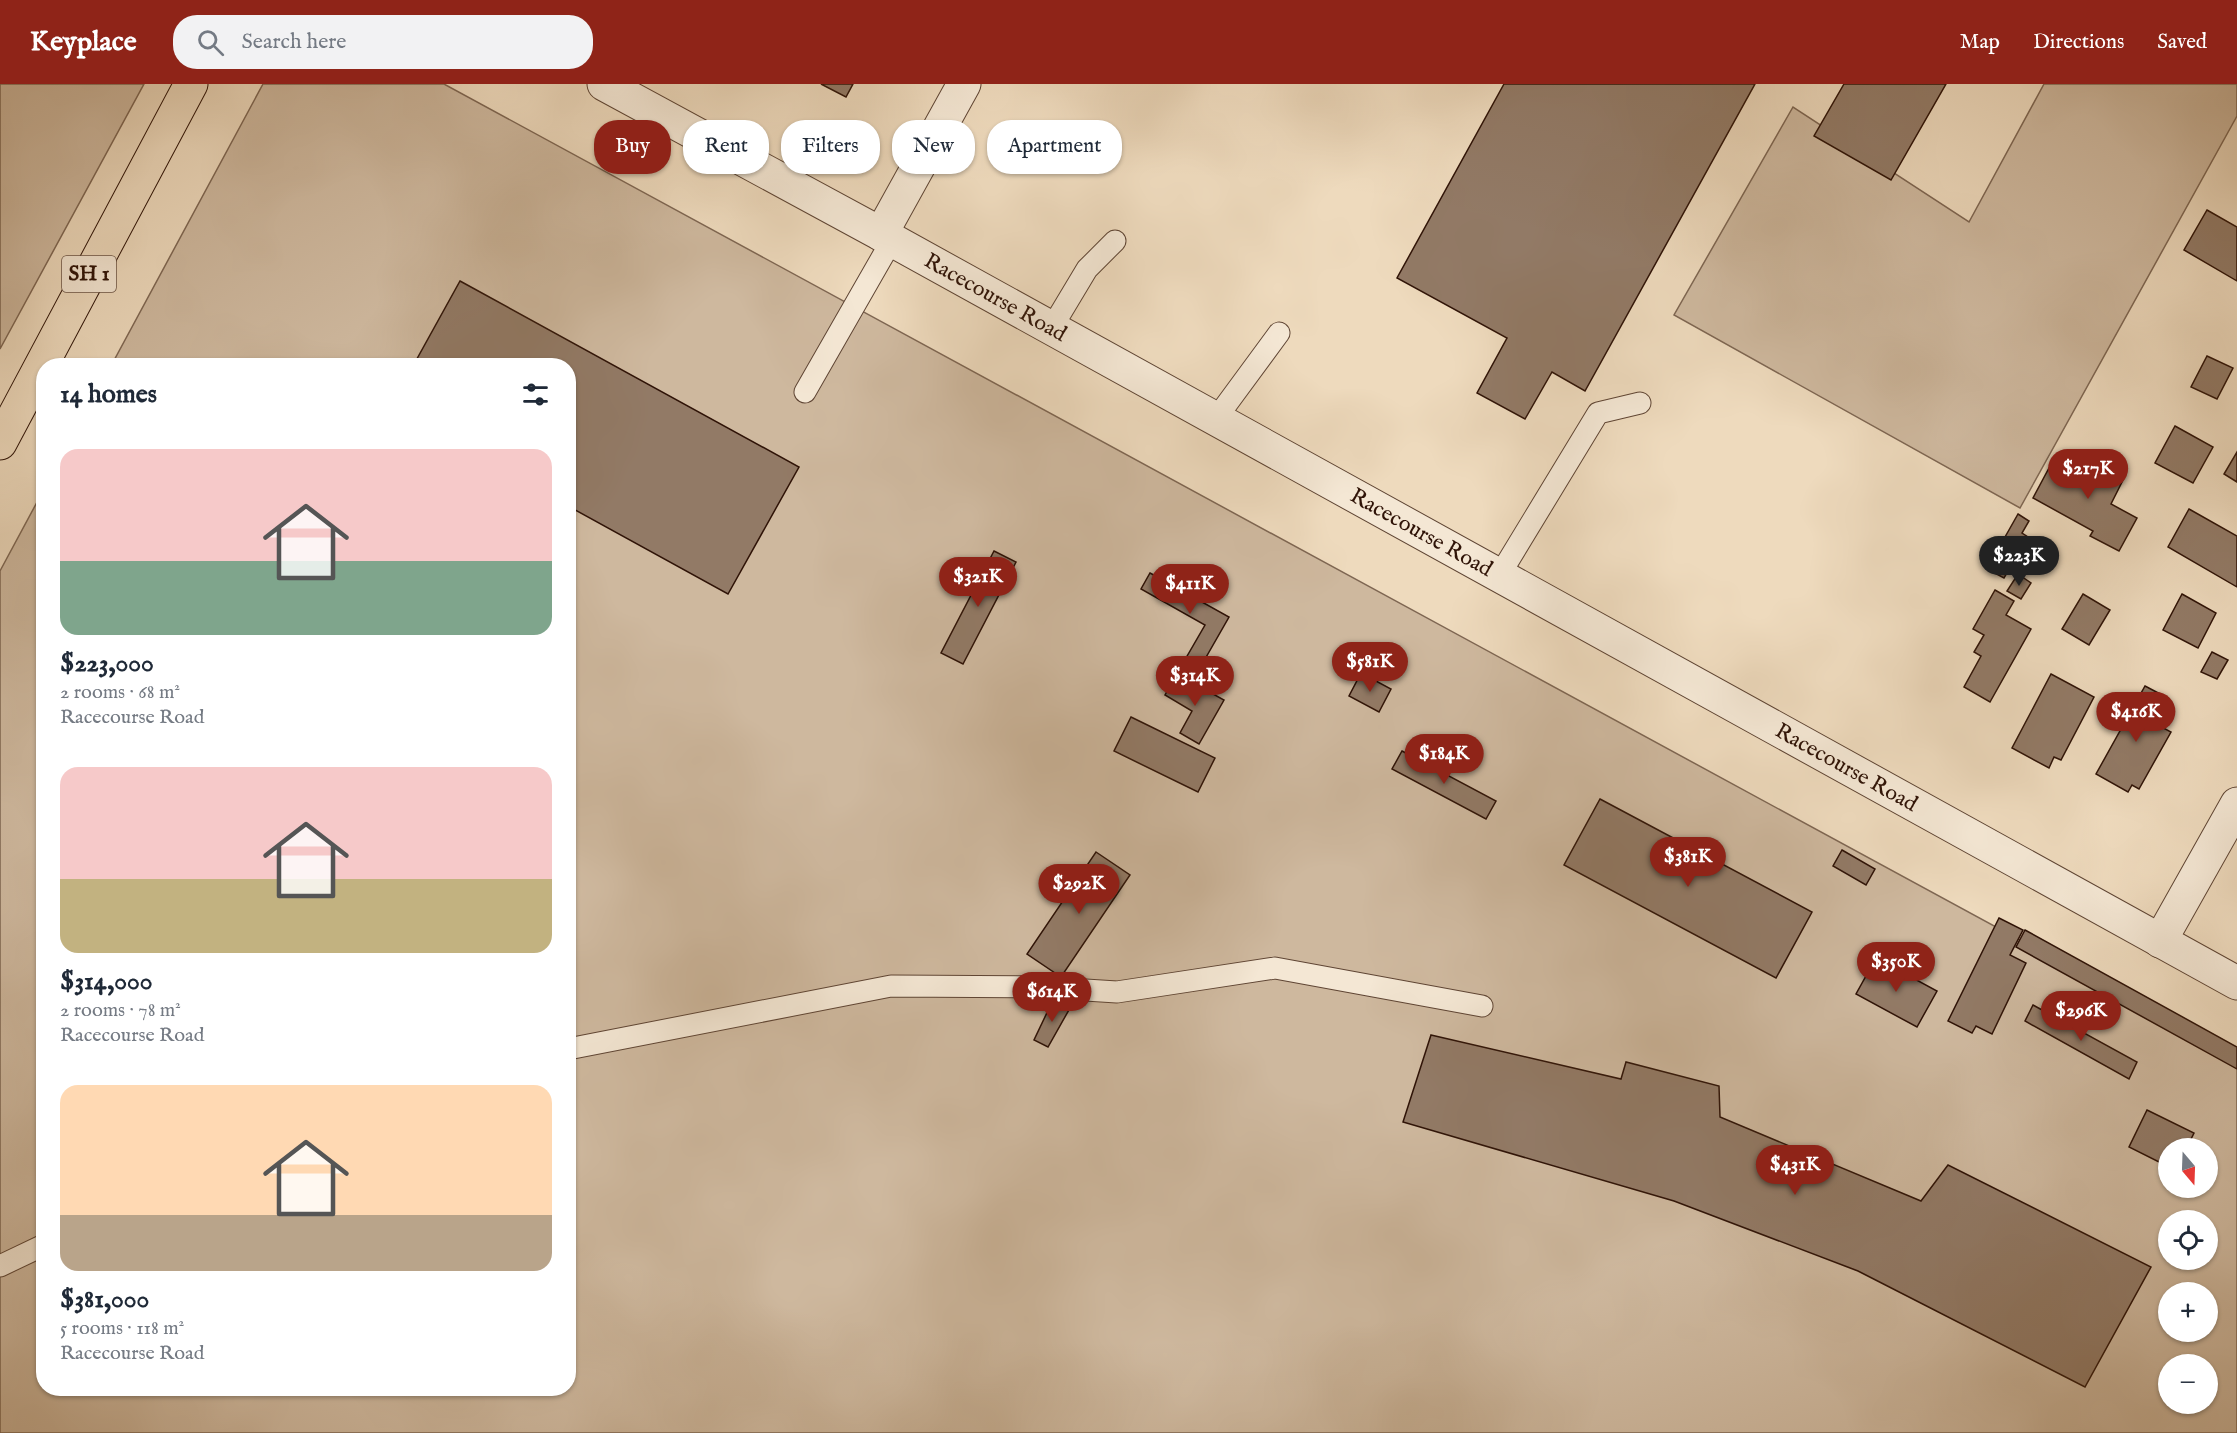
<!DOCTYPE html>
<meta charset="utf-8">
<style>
:root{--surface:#fff;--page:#f2f2f3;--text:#1f2937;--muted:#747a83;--accent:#8f2418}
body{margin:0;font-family:"IM FELL English",serif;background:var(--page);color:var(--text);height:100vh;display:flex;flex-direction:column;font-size:22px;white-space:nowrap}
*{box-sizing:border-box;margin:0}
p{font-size:20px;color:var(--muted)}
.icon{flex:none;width:33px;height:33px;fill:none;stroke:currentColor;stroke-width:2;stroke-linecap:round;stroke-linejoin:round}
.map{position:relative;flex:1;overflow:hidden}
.sheet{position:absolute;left:36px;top:274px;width:540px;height:1038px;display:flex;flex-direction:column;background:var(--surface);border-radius:24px;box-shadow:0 2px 4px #0004}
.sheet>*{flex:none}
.top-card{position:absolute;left:594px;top:36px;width:570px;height:54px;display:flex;gap:12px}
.needle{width:39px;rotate:161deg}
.tools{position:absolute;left:2158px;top:1054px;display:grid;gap:12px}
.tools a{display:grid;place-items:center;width:60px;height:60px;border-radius:50%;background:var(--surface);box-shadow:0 2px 4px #0004;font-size:30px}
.price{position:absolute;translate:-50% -51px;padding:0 14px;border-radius:21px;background:var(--accent);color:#fff;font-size:20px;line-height:39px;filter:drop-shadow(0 2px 3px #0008)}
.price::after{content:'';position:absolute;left:50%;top:36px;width:18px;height:14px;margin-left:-9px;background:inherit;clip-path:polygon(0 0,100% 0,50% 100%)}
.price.current{background:#222;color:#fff}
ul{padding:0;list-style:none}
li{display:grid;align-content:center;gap:12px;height:318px;padding:0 24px}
li span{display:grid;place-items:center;height:186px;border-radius:18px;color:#555}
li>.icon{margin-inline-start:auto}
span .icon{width:108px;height:108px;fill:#fffc;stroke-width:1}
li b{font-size:26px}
h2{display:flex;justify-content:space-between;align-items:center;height:72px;padding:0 24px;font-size:26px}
.pill{padding:0 21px;border-radius:24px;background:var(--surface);box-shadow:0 2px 4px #0004;font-size:21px;line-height:54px}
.pill.current{background:var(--accent);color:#fff}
header{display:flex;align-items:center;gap:36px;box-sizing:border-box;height:84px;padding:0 30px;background:var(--accent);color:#fff}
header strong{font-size:28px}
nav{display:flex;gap:33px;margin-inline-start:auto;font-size:21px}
.search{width:420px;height:54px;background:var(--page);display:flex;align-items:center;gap:15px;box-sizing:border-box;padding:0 21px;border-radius:24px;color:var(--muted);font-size:22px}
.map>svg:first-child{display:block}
.green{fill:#ceb89e;stroke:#7e6652;stroke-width:1.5;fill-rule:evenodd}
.building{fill:#927a66;stroke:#2f1307;stroke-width:1.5}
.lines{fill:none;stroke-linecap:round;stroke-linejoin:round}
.service-casing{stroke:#5f4534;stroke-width:23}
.minor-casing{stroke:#5f4534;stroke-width:35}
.tertiary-casing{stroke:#5f4534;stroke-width:35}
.trunk-casing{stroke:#2f1307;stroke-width:35}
.service{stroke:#f4e7d4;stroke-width:21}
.minor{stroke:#f4e7d4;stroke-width:33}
.tertiary{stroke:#f4e7d4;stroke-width:33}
.trunk{stroke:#eedabd;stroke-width:33}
.labels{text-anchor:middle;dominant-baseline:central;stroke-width:4.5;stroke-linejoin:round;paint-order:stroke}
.shield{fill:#f4e7d4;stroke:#6a5344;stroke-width:1.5}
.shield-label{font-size:21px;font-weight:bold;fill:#2f1307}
.street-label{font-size:22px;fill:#2f1307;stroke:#f4e7d4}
</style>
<header>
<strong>Keyplace</strong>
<div class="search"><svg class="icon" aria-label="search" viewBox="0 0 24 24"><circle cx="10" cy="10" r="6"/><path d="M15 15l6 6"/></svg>Search here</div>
<nav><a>Map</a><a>Directions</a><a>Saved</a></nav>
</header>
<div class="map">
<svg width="2237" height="1349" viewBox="0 0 2237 1349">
<rect width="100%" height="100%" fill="#eedabd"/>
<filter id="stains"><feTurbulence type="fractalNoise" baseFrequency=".00333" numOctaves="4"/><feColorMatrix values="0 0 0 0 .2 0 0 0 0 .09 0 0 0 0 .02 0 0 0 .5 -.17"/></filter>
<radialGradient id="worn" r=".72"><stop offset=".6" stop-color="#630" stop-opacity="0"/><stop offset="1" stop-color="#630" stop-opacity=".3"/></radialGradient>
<!-- green -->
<g class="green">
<polygon points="0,0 144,0 0,265"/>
<path d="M263,0H444L2237,974V1349H0V487L43,407L44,1305H568V282H111ZM2169,1065H2208V1104H2169ZM2169,1137H2208V1176H2169ZM2169,1209H2208V1248H2169ZM2169,1281H2208V1320H2169Z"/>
<polygon points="2044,0 2237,0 2237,32 2020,424 1674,231 1793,23 1969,138"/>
</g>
<!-- building -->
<g class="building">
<polygon points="821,0 853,0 846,13"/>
<polygon points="1504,0 1755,0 1585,307 1552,288 1525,335 1477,309 1507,254 1397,194"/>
<polygon points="1844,0 1946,0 1891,96 1814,52"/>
<polygon points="2207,126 2237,143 2237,197 2184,166"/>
<polygon points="460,197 799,383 728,510 568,422 568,282 413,282"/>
<polygon points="2207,272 2233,284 2217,315 2191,303"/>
<polygon points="2175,342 2213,363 2193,399 2155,379"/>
<polygon points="2237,368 2237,398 2224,390"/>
<polygon points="2078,369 2124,394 2111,420 2137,434 2119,467 2090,452 2093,447 2033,414 2049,384 2065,392"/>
<polygon points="2189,425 2237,452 2237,503 2168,463"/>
<polygon points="2018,430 2029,437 2022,449 2028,453 2004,494 1987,485"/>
<polygon points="994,467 1016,478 963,580 941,569"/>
<polygon points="1150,489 1229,533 1201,582 1186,574 1205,541 1141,505"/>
<polygon points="2018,490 2031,499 2021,515 2007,507"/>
<polygon points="1995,506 2014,517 2006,531 2031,545 1990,618 1964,603 1981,572 1974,568 1984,551 1973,545"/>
<polygon points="2083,510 2110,526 2089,561 2062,545"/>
<polygon points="2182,510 2216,529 2198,564 2163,546"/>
<polygon points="2212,568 2228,576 2217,595 2201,588"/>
<polygon points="1361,589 1391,605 1379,628 1349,612"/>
<polygon points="1177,590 1224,616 1199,660 1180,649 1192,627 1165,611"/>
<polygon points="2051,590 2094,613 2061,676 2054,673 2049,684 2012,664"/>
<polygon points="2145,602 2168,614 2154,639 2171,648 2139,705 2132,701 2128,708 2096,690"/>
<polygon points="1131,633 1215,674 1198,708 1114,667"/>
<polygon points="1402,667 1496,717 1486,735 1392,685"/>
<polygon points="1600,715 1812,828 1776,894 1564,781"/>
<polygon points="1842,766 1875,785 1866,801 1833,782"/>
<polygon points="1096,768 1130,791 1061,893 1027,870"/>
<polygon points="1999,834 2023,846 2010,871 2026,879 1992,950 1976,942 1972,949 1948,937"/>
<polygon points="2025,846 2237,963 2237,985 2016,863"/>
<polygon points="1876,874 1937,907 1917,943 1856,910"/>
<polygon points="1053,916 1070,924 1048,963 1034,956"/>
<polygon points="2033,921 2137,978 2129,995 2025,937"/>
<polygon points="1431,951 1621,995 1626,978 1719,1002 1720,1033 1921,1117 1948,1081 2151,1183 2085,1303 1858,1187 1674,1117 1403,1038"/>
<polygon points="2147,1026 2194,1049 2186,1065 2169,1065 2169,1083 2129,1063"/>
</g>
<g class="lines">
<!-- service casing -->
<g class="service-casing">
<g id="service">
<polyline points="1051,245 1087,185 1115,157"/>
<polyline points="805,308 892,156"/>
<polyline points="1215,336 1279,249"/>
<polyline points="1499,492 1598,329 1640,319"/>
<polyline points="568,965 891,902 1038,903 1117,908 1275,884 1482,922"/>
<polyline points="0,1182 44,1161"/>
</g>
</g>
<!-- minor casing -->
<g class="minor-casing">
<g id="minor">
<polyline points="881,150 964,0"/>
<polyline points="2160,857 2237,720"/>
</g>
</g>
<!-- tertiary casing -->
<g class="tertiary-casing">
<polyline id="tertiary" points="604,0 881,150 2237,899"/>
</g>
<!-- trunk casing -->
<g class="trunk-casing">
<polyline id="trunk" points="0,359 191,0"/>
</g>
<!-- service -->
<use href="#service" class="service"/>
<!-- minor -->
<use href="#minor" class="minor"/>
<!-- tertiary -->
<use href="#tertiary" class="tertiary"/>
<!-- trunk -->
<use href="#trunk" class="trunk"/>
</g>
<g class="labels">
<!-- shield labels -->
<rect class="shield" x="62" y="172" width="54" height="36" rx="4.5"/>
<g class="shield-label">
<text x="89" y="190">SH 1</text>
</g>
<!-- street labels -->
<g class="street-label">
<text transform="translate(995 214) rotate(29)">Racecourse Road</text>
<text transform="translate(1421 449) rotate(29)">Racecourse Road</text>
<text transform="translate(1846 684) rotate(29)">Racecourse Road</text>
</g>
</g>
<rect width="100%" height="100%" filter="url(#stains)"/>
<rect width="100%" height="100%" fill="url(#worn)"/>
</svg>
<div class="tools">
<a><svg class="needle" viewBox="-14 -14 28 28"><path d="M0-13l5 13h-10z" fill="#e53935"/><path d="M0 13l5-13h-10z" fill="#747a83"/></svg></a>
<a><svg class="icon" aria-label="locate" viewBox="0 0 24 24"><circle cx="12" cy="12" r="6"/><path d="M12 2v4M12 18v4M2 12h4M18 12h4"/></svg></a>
<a>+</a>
<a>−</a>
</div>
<b class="price" style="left:2088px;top:416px">$217K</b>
<b class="price current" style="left:2019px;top:503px">$223K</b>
<b class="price" style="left:978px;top:524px">$321K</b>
<b class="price" style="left:1190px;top:531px">$411K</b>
<b class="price" style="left:1370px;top:609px">$581K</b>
<b class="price" style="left:1195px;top:623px">$314K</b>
<b class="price" style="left:2136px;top:659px">$416K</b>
<b class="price" style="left:1444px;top:701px">$184K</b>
<b class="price" style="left:1688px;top:804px">$381K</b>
<b class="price" style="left:1079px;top:831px">$292K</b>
<b class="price" style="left:1896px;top:909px">$350K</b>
<b class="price" style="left:1052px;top:939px">$614K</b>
<b class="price" style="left:2081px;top:958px">$296K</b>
<b class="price" style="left:1795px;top:1112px">$431K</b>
<div class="top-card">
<a class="pill current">Buy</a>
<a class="pill">Rent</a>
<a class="pill">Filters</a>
<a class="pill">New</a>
<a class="pill">Apartment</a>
</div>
<section class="sheet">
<h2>14 homes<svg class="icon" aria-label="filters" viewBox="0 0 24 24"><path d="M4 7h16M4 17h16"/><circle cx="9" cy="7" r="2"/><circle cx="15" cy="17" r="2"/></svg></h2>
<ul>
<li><span style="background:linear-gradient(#f6c9c9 60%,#7fa58c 0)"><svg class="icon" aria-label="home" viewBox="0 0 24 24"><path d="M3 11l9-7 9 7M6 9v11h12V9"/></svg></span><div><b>$223,000</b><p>2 rooms · 68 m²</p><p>Racecourse Road</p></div></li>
<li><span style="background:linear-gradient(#f6c9c9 60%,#c2b280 0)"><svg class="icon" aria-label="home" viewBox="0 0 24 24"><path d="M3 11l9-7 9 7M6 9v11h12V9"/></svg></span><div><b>$314,000</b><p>2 rooms · 78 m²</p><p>Racecourse Road</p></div></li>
<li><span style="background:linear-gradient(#ffd9b3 70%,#b9a48a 0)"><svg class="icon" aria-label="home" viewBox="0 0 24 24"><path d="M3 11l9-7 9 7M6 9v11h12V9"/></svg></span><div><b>$381,000</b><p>5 rooms · 118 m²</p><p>Racecourse Road</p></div></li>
</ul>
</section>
</div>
